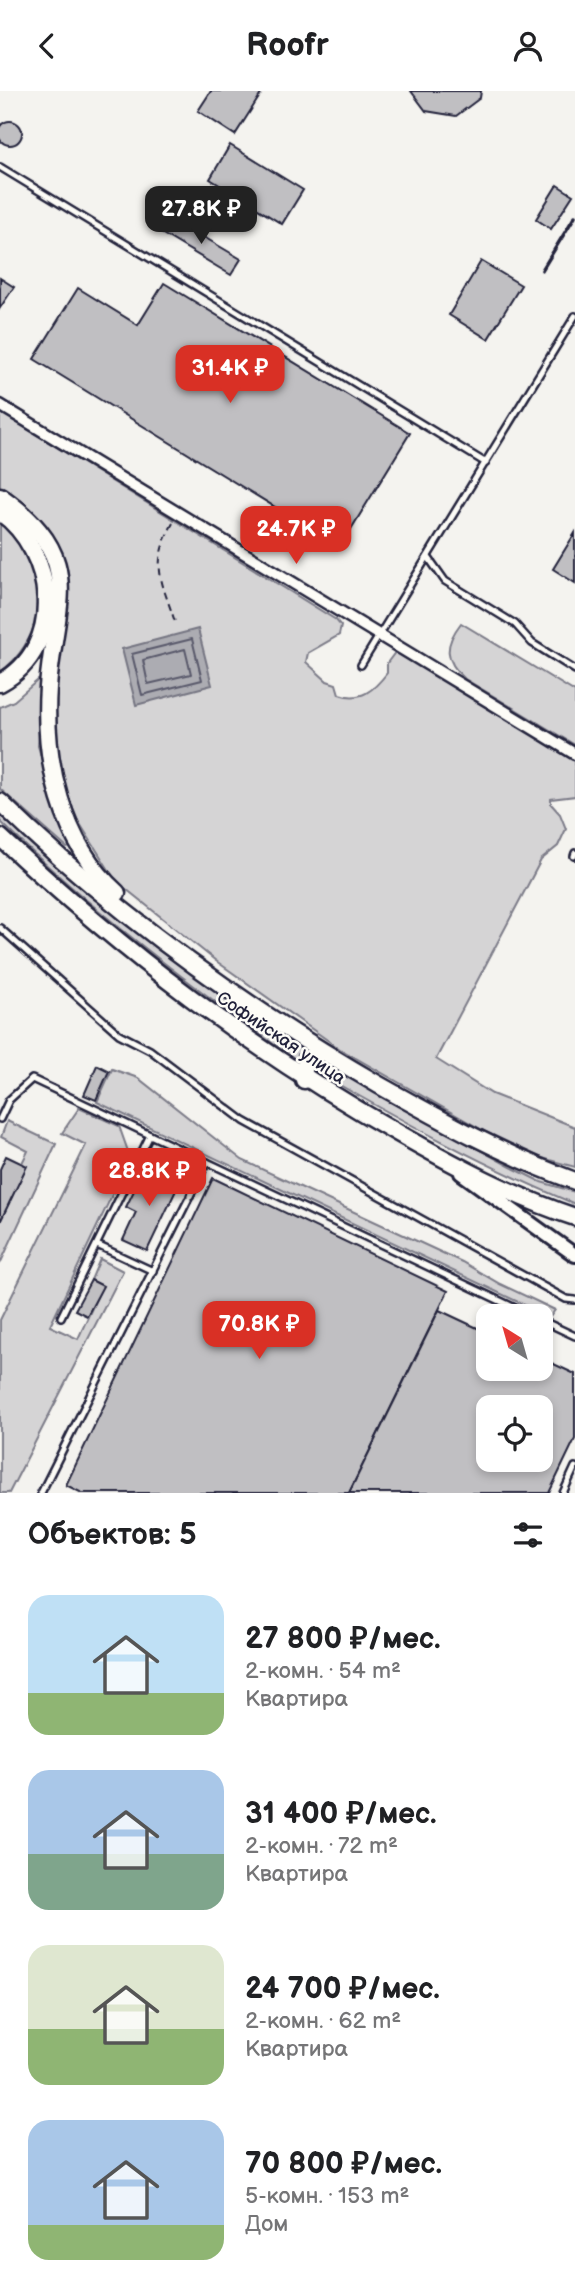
<!DOCTYPE html>
<html lang="ru">
<meta charset="utf-8">
<style>
:root{--surface:#fff;--page:#f6f6f6;--text:#202124;--muted:#757577;--accent:#d93025}
body{margin:0;font-family:"Balsamiq Sans",sans-serif;background:var(--page);color:var(--text);height:100vh;display:flex;flex-direction:column;font-size:26px;white-space:nowrap}
*{box-sizing:border-box;margin:0}
p{font-size:23px;color:var(--muted)}
.icon{flex:none;width:38px;height:38px;fill:none;stroke:currentColor;stroke-width:2;stroke-linecap:round;stroke-linejoin:round}
.map{position:relative;height:1402px;overflow:hidden}
.side{display:flex;flex-direction:column;background:var(--surface);flex:1}
.side>*{flex:none}
.needle{width:46px;rotate:323deg}
.buttons{position:absolute;left:476px;top:1213px;display:grid;gap:14px}
.buttons a{display:grid;place-items:center;width:77px;height:77px;border-radius:14px;background:var(--surface);box-shadow:0 4px 10px #0003;font-size:35px}
.price{position:absolute;translate:-50% -60px;padding:0 16px;border-radius:14px;background:var(--accent);color:#fff;font-size:23px;line-height:46px;filter:drop-shadow(0 2px 4px #0008)}
.price::after{content:'';position:absolute;left:50%;top:42px;width:21px;height:16px;margin-left:-10px;background:inherit;clip-path:polygon(0 0,100% 0,50% 100%)}
.price.current{background:#222;color:#fff}
ul{padding:0;list-style:none}
li{display:flex;align-items:center;gap:21px;height:175px;padding:0 28px}
li span{display:grid;place-items:center;flex:none;width:196px;height:140px;border-radius:21px;color:#555}
li>.icon{margin-inline-start:auto}
span .icon{width:84px;height:84px;fill:#fffc;stroke-width:1}
li b{font-size:30px}
h2{display:flex;justify-content:space-between;align-items:center;height:84px;padding:0 28px;font-size:30px}
header{display:flex;justify-content:space-between;align-items:center;height:91px;padding:0 28px;background:var(--surface);font-size:32px;font-weight:700}
.map>svg:first-child{display:block}
.green{fill:#d5d4d5;stroke:#7c7b88;stroke-width:2}
.water{fill:#acacb2;stroke:#757582;stroke-width:2}
.lines{fill:none;stroke-linecap:round;stroke-linejoin:round}
.shore{stroke:#59596b;stroke-width:2}
.building{fill:#c0bfc2;stroke:#22223b;stroke-width:2;fill-rule:evenodd}
.service-casing{stroke:#22223b;stroke-width:10}
.minor-casing{stroke:#22223b;stroke-width:15}
.tertiary-casing{stroke:#22223b;stroke-width:18}
.primary-casing{stroke:#22223b;stroke-width:21}
.path{stroke:#22223b;stroke-width:2;stroke-dasharray:7 5;stroke-linecap:butt}
.service{stroke:#fdfcf7;stroke-width:5}
.minor{stroke:#fdfcf7;stroke-width:10}
.tertiary{stroke:#fdfcf7;stroke-width:12}
.primary{stroke:#fdfcf7;stroke-width:16}
.rail{stroke:#22223b;stroke-width:3.5}
.labels{text-anchor:middle;dominant-baseline:central;stroke-width:5;stroke-linejoin:round;paint-order:stroke}
.street-label{font-size:18px;fill:#22223b;stroke:#fdfcf7}
</style>
<header><svg class="icon" aria-label="back" viewBox="0 0 24 24"><path d="M15 5l-7 7 7 7"/></svg>Roofr<svg class="icon" aria-label="person" viewBox="0 0 24 24"><circle cx="12" cy="8" r="4"/><path d="M4 21q1-7 8-7t8 7"/></svg></header>
<div class="map">
<svg width="575" height="1402" viewBox="0 0 575 1402">
<rect width="100%" height="100%" fill="#f4f3ef"/>
<filter id="ink" filterUnits="userSpaceOnUse"><feTurbulence type="fractalNoise" baseFrequency=".0143" numOctaves="2"/><feDisplacementMap in="SourceGraphic" scale="14" xChannelSelector="R" yChannelSelector="G"/><feConvolveMatrix kernelMatrix="1 2 1 2 8 2 1 2 1" color-interpolation-filters="sRGB"/></filter>
<g filter="url(#ink)">
<!-- green -->
<g class="green">
<path d="M0,321L336,529L341,535L339,544L308,562L306,571L327,590L336,593L339,603C361,611 374,599 387,582V572L396,560L575,669V705L551,708V713L560,723L566,738L558,755L541,769L436,968L492,1003L575,1036V1076L542,1067L486,1041L340,958L216,870L116,790L70,717L57,677L54,614L68,512L69,493L65,475L49,442L27,414L0,396Z"/>
<path d="M0,430C8,438 17,445 23,454C53,494 39,554 0,581Z"/>
<path d="M461,532L575,601V654L465,588C444,569 444,554 461,532Z"/>
<polygon points="38,589 42,592 38,655 54,710 71,751 71,756 67,757 0,698 0,616 14,610"/>
<path d="M0,720L61,778L141,844L303,959L298,963L297,970C193,896 92,821 0,730Z"/>
<path d="M319,970L511,1076L541,1091L575,1101V1113C485,1076 399,1028 315,980Z"/>
<polygon points="112,978 138,987 242,1069 462,1171 500,1193 555,1219 550,1226 97,1011"/>
<polygon points="79,1017 119,1035 130,1066 50,1235 78,1248 102,1195 91,1189 100,1168 123,1180 9,1402 0,1402 0,1229 86,1054 62,1042"/>
<polygon points="7,1030 56,1053 0,1173 0,1131 26,1075 22,1072 28,1060 1,1046"/>
</g>
<!-- water -->
<polygon class="water" points="198,538 212,594 136,614 122,558"/>
<g class="lines">
<!-- shore -->
<g class="shore">
<polygon points="192,548 202,589 142,604 132,563"/>
<polygon points="185,558 191,583 148,593 143,569"/>
</g>
</g>
<!-- building -->
<g class="building">
<polygon points="211,0 263,0 235,44 198,20"/>
<polygon points="411,0 481,0 480,7 456,25 426,20"/>
<circle cx="10" cy="42" r="12"/>
<polygon points="230,54 303,99 282,133 210,88"/>
<polygon points="557,94 573,104 551,138 536,128"/>
<polygon points="170,126 241,168 231,184 161,142"/>
<polygon points="481,170 521,194 488,248 449,224"/>
<polygon points="0,187 14,196 0,217"/>
<polygon points="164,192 410,342 340,456 34,268 78,197 138,234"/>
<polygon points="575,442 575,492 553,478"/>
<polygon points="97,974 109,980 96,1009 84,1004"/>
<polygon points="6,1065 27,1075 0,1131 0,1078"/>
<polygon points="145,1077 179,1093 147,1160 123,1149 136,1121 126,1116"/>
<polygon points="213,1087 448,1200 349,1402 82,1402 66,1394"/>
<polygon points="91,1189 103,1195 87,1225 75,1219"/>
<path d="M439,1219L488,1242V1278H541V1267L575,1283V1348L549,1402H349ZM488,1316H541V1368H488Z"/>
</g>
<g class="lines">
<!-- service casing -->
<g class="service-casing">
<g id="service">
<polyline points="0,76 486,372"/>
<polyline points="428,466 445,490 515,533 532,552 575,579"/>
<polyline points="361,574 575,225"/>
<polyline points="574,765 575,762"/>
<polyline points="0,837 119,943 150,959 244,1030 566,1208 575,1209"/>
<polyline points="0,1028 9,1009 32,988 532,1225"/>
<polyline points="190,1105 207,1071"/>
<polyline points="97,1154 153,1180"/>
<polyline points="61,1226 150,1044"/>
<polyline points="541,1229 575,1245"/>
<polyline points="41,1402 188,1109"/>
<polyline points="563,1402 575,1376"/>
</g>
</g>
<!-- minor casing -->
<g class="minor-casing">
<polyline id="minor" points="0,314 575,663"/>
</g>
<!-- tertiary casing -->
<g class="tertiary-casing">
<polyline id="tertiary" points="461,1082 575,1164"/>
</g>
<!-- primary casing -->
<g class="primary-casing">
<g id="primary">
<path d="M0,405C88,468 55,508 48,596C43,668 61,752 117,802"/>
<path d="M0,421C55,460 67,556 0,592"/>
<path d="M0,711C113,821 243,915 379,994C443,1030 506,1065 575,1090"/>
<path d="M0,746C124,862 251,959 398,1042C454,1074 514,1106 575,1126"/>
<path d="M304,989C302,974 308,965 322,961"/>
</g>
</g>
<!-- path -->
<path class="path" d="M173,432C149,475 162,490 176,534"/>
<!-- service -->
<use href="#service" class="service"/>
<!-- minor -->
<use href="#minor" class="minor"/>
<!-- tertiary -->
<use href="#tertiary" class="tertiary"/>
<!-- primary -->
<use href="#primary" class="primary"/>
<!-- rail -->
<polyline class="rail" points="542,179 575,125"/>
</g>
</g>
<g class="labels">
<!-- street labels -->
<g class="street-label">
<text transform="translate(281 947) rotate(34)">Софийская улица</text>
</g>
</g>
</svg>
<div class="buttons">
<a><svg class="needle" viewBox="-14 -14 28 28"><path d="M0-13l5 13h-10z" fill="#e53935"/><path d="M0 13l5-13h-10z" fill="#757577"/></svg></a>
<a><svg class="icon" aria-label="locate" viewBox="0 0 24 24"><circle cx="12" cy="12" r="6"/><path d="M12 2v4M12 18v4M2 12h4M18 12h4"/></svg></a>
</div>
<b class="price current" style="left:201px;top:155px">27.8K ₽</b>
<b class="price" style="left:230px;top:314px">31.4K ₽</b>
<b class="price" style="left:296px;top:475px">24.7K ₽</b>
<b class="price" style="left:149px;top:1117px">28.8K ₽</b>
<b class="price" style="left:259px;top:1270px">70.8K ₽</b>
</div>
<section class="side">
<h2>Объектов: 5<svg class="icon" aria-label="filters" viewBox="0 0 24 24"><path d="M4 7h16M4 17h16"/><circle cx="9" cy="7" r="2"/><circle cx="15" cy="17" r="2"/></svg></h2>
<ul>
<li><span style="background:linear-gradient(#bfe0f5 70%,#8fb573 0)"><svg class="icon" aria-label="home" viewBox="0 0 24 24"><path d="M3 11l9-7 9 7M6 9v11h12V9"/></svg></span><div><b>27 800 ₽/мес.</b><p>2-комн. · 54 m²</p><p>Квартира</p></div></li>
<li><span style="background:linear-gradient(#a9c7e8 60%,#7fa58c 0)"><svg class="icon" aria-label="home" viewBox="0 0 24 24"><path d="M3 11l9-7 9 7M6 9v11h12V9"/></svg></span><div><b>31 400 ₽/мес.</b><p>2-комн. · 72 m²</p><p>Квартира</p></div></li>
<li><span style="background:linear-gradient(#dfe7d0 60%,#8fb573 0)"><svg class="icon" aria-label="home" viewBox="0 0 24 24"><path d="M3 11l9-7 9 7M6 9v11h12V9"/></svg></span><div><b>24 700 ₽/мес.</b><p>2-комн. · 62 m²</p><p>Квартира</p></div></li>
<li><span style="background:linear-gradient(#a9c7e8 75%,#8fb573 0)"><svg class="icon" aria-label="home" viewBox="0 0 24 24"><path d="M3 11l9-7 9 7M6 9v11h12V9"/></svg></span><div><b>70 800 ₽/мес.</b><p>5-комн. · 153 m²</p><p>Дом</p></div></li>
</ul>
</section>
